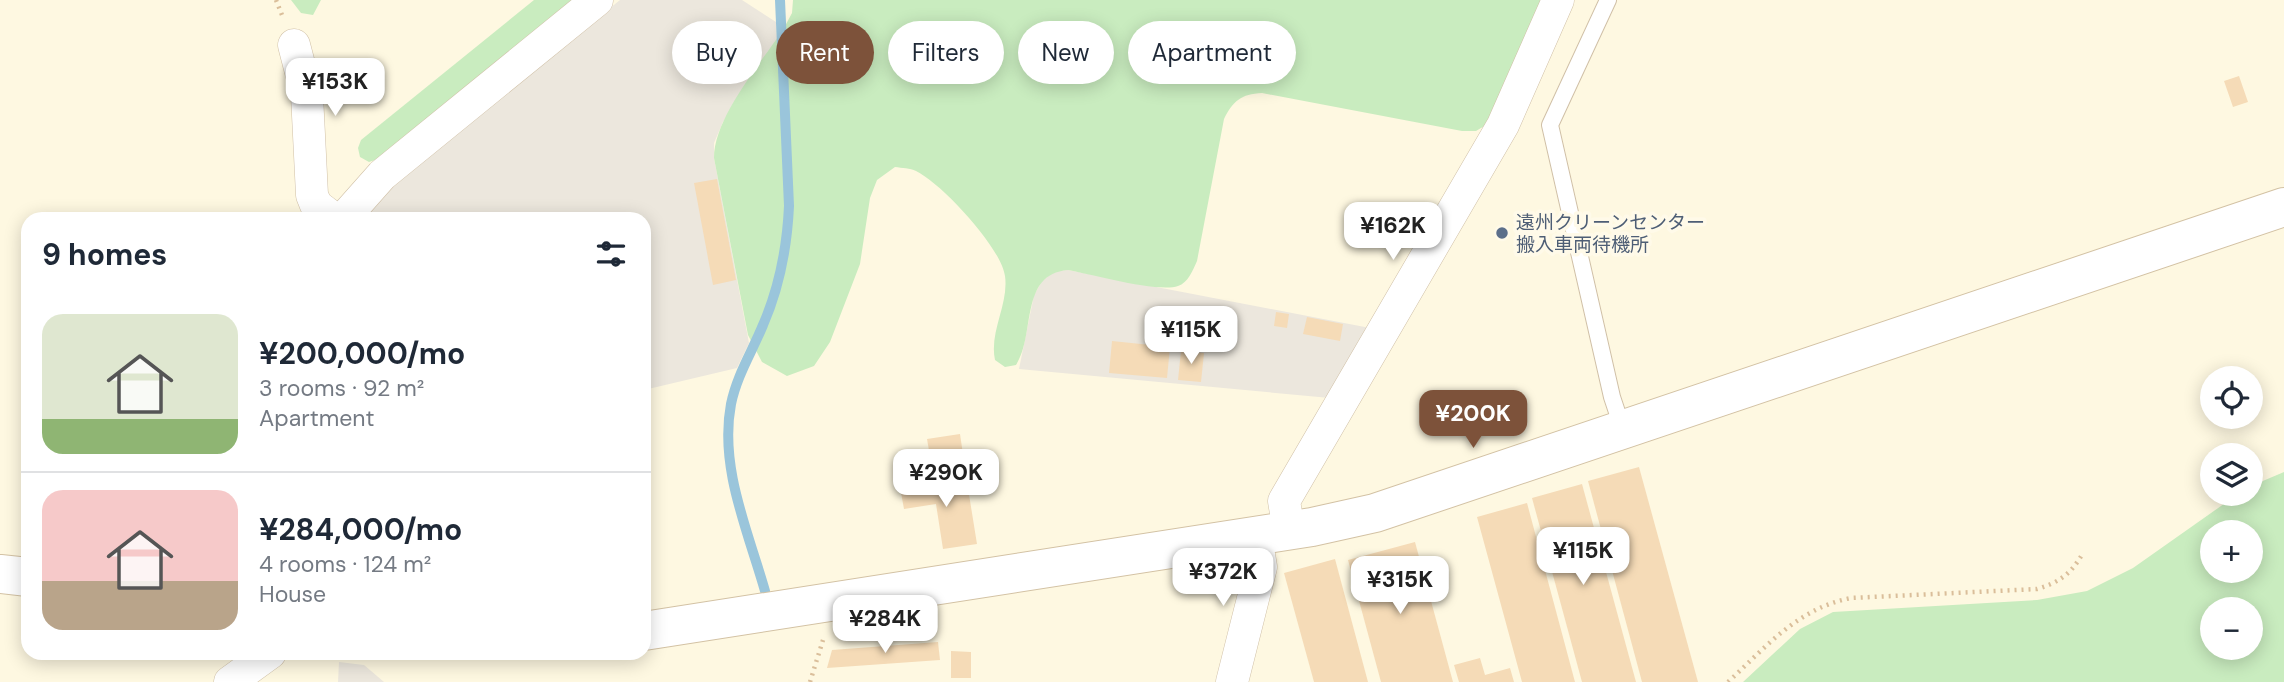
<!DOCTYPE html>
<meta charset="utf-8">
<style>
:root{--surface:#fff;--page:#f2f2f3;--text:#1f2937;--muted:#747a83;--line:#e0e1e3;--accent:#7d523a}
body{margin:0;font-family:"DM Sans","Noto Sans JP",sans-serif;background:var(--page);color:var(--text);height:100vh;display:flex;flex-direction:column;font-size:26px;white-space:nowrap}
*{box-sizing:border-box;margin:0}
p{font-size:23px;color:var(--muted)}
.icon{flex:none;width:38px;height:38px;fill:none;stroke:currentColor;stroke-width:2;stroke-linecap:round;stroke-linejoin:round}
.map{position:relative;flex:1;overflow:hidden}
.panel{position:absolute;left:21px;top:212px;width:630px;height:448px;display:flex;flex-direction:column;background:var(--surface);border-radius:21px;box-shadow:0 4px 18px #0003}
.panel>*{flex:none}
.banner{position:absolute;left:672px;top:21px;width:665px;height:63px;display:flex;gap:14px}
.tools{position:absolute;left:2200px;top:366px;display:grid;gap:14px}
.tools a{display:grid;place-items:center;width:63px;height:63px;border-radius:50%;background:var(--surface);box-shadow:0 4px 18px #0003;font-size:35px}
.price{position:absolute;translate:-50% -60px;padding:0 16px;border-radius:14px;background:#fff;color:#222;font-size:23px;line-height:46px;filter:drop-shadow(0 2px 4px #0008)}
.price::after{content:'';position:absolute;left:50%;top:42px;width:21px;height:16px;margin-left:-10px;background:inherit;clip-path:polygon(0 0,100% 0,50% 100%)}
.price.current{background:var(--accent);color:#fff}
ul{padding:0;list-style:none}
li{display:flex;align-items:center;gap:21px;height:175px;padding:0 21px}
li+li{border-top:2px solid var(--line)}
li span{display:grid;place-items:center;flex:none;width:196px;height:140px;border-radius:21px;color:#555}
li>.icon{margin-inline-start:auto}
span .icon{width:84px;height:84px;fill:#fffc;stroke-width:1}
li b{font-size:30px}
h2{display:flex;justify-content:space-between;align-items:center;height:84px;padding:0 21px;font-size:30px}
.pill{padding:0 24px;border-radius:32px;background:var(--surface);box-shadow:0 4px 18px #0003;font-size:24px;line-height:63px}
.pill.current{background:var(--accent);color:#fff}
.map>svg:first-child{display:block}
.industrial{fill:#ece7dd}
.green{fill:#c9ecbf;fill-rule:evenodd}
.lines{fill:none;stroke-linecap:round;stroke-linejoin:round}
.stream{stroke:#9ac5db;stroke-width:10}
.building{fill:#f5dbb7}
.lane-casing{stroke:#d0c0a7;stroke-width:18}
.street-casing{stroke:#d0c0a7;stroke-width:33}
.secondary-casing{stroke:#d3c2a4;stroke-width:40}
.path{stroke:#dabe9a;stroke-width:4.5;stroke-dasharray:2 5;stroke-linecap:butt}
.lane{stroke:#fff;stroke-width:16}
.street{stroke:#fff;stroke-width:32}
.secondary{stroke:#fff;stroke-width:38}
.service-dot{fill:#5c6f8a;stroke:#fffae9;stroke-width:2.5}
.labels{text-anchor:middle;dominant-baseline:central;stroke-width:7;stroke-linejoin:round;paint-order:stroke}
.service-label{font-size:19px;fill:#4e5e75;stroke:#fffae9;text-anchor:start}
</style>
<div class="map">
<svg width="2284" height="682" viewBox="0 0 2284 682">
<rect width="100%" height="100%" fill="#fef8e1"/>
<!-- industrial -->
<g class="industrial">
<polygon points="620,0 742,0 776,22 777,40 723,122 714,143 714,158 749,343 737,368 644,390 644,219 361,219 392,186"/>
<polygon points="1068,270 1370,328 1330,398 1019,369 1034,295 1042,281 1054,271"/>
<polygon points="339,662 364,665 384,682 338,682"/>
</g>
<!-- green -->
<g class="green">
<polygon points="291,0 321,0 313,15 301,13"/>
<polygon points="534,0 574,0 378,159 369,162 360,157 358,148 361,140"/>
<path d="M793,0H1544L1486,125L1476,131H1462L1262,93C1241,94 1233,101 1224,119L1197,261C1193,270 1188,283 1178,286C1158,293 1091,274 1068,270C1019,274 1036,334 1016,365L1005,367L995,360C989,332 1009,304 1005,276C1001,247 941,183 916,171C910,168 902,168 895,167L877,180L870,198L860,264L830,342L814,366L787,376L762,362L748,335L714,158C714,117 762,62 784,28L792,13Z"/>
<path d="M2284,472V682H1743L1800,629L1833,612L2037,600L2087,591L2133,568L2238,494H2250L2251,486ZM2212,532H2250V570H2212ZM2212,609H2250V648H2212Z"/>
</g>
<g class="lines">
<!-- stream -->
<path class="stream" d="M765,591C748,531 719,467 731,404C737,375 752,352 763,325C780,286 787,249 789,206L780,0"/>
</g>
<!-- building -->
<g class="building">
<polygon points="2239,76 2248,102 2233,107 2224,81"/>
<polygon points="717,179 736,280 713,285 694,183"/>
<polygon points="1276,312 1289,314 1287,328 1274,326"/>
<polygon points="1307,317 1343,324 1340,341 1303,334"/>
<polygon points="1112,341 1170,347 1167,378 1109,373"/>
<polygon points="1181,351 1204,353 1201,382 1178,380"/>
<polygon points="960,434 965,468 933,473 927,439"/>
<polygon points="1639,467 1698,682 1642,682 1588,481"/>
<polygon points="966,476 977,544 943,549 936,504 904,509 900,487"/>
<polygon points="1582,484 1636,682 1582,682 1532,498"/>
<polygon points="1527,503 1575,682 1522,682 1477,517"/>
<polygon points="1415,542 1453,682 1381,682 1348,560"/>
<polygon points="1335,559 1368,682 1314,682 1284,573"/>
<polygon points="938,642 940,660 827,668 832,650"/>
<polygon points="951,651 971,652 971,678 951,678"/>
<polygon points="1480,658 1485,675 1510,668 1514,682 1459,682 1454,665"/>
</g>
<g class="lines">
<!-- lane casing -->
<g class="lane-casing">
<polyline id="lane" points="1608,0 1550,125 1612,397 1623,430"/>
</g>
<!-- street casing -->
<g class="street-casing">
<g id="street">
<polyline points="294,45 307,95 312,195 316,205 334,219"/>
<polyline points="343,219 382,175 597,0"/>
<polyline points="1289,531 1284,501 1503,125 1558,0"/>
<polyline points="230,682 270,653"/>
<polyline points="1232,682 1261,567 1256,536"/>
</g>
</g>
<!-- secondary casing -->
<g class="secondary-casing">
<g id="secondary">
<polyline points="0,574 28,577"/>
<polyline points="644,631 1312,527 1375,513 2284,207"/>
</g>
</g>
<!-- path -->
<g class="path">
<polyline points="276,0 282,15"/>
<polyline points="810,682 823,640"/>
<path d="M1728,682C1766,647 1798,608 1851,598L2037,589C2060,582 2071,574 2083,553"/>
</g>
<!-- lane -->
<use href="#lane" class="lane"/>
<!-- street -->
<use href="#street" class="street"/>
<!-- secondary -->
<use href="#secondary" class="secondary"/>
</g>
<!-- markers -->
<circle class="service-dot" cx="1502" cy="233" r="7"/>
<g class="labels">
<!-- service labels -->
<g class="service-label">
<text x="1516" y="222">遠州クリーンセンター<tspan x="1516" dy="22">搬入車両待機所</tspan></text>
</g>
</g>
</svg>
<div class="tools">
<a><svg class="icon" aria-label="locate" viewBox="0 0 24 24"><circle cx="12" cy="12" r="6"/><path d="M12 2v4M12 18v4M2 12h4M18 12h4"/></svg></a>
<a><svg class="icon" aria-label="layers" viewBox="0 0 24 24"><path d="M12 4l9 5-9 5-9-5zM3 14l9 5 9-5"/></svg></a>
<a>+</a>
<a>−</a>
</div>
<b class="price" style="left:335px;top:118px">¥153K</b>
<b class="price" style="left:1393px;top:262px">¥162K</b>
<b class="price" style="left:1191px;top:366px">¥115K</b>
<b class="price current" style="left:1473px;top:450px">¥200K</b>
<b class="price" style="left:946px;top:509px">¥290K</b>
<b class="price" style="left:1583px;top:587px">¥115K</b>
<b class="price" style="left:1223px;top:608px">¥372K</b>
<b class="price" style="left:1400px;top:616px">¥315K</b>
<b class="price" style="left:885px;top:655px">¥284K</b>
<div class="banner">
<a class="pill">Buy</a>
<a class="pill current">Rent</a>
<a class="pill">Filters</a>
<a class="pill">New</a>
<a class="pill">Apartment</a>
</div>
<section class="panel">
<h2>9 homes<svg class="icon" aria-label="filters" viewBox="0 0 24 24"><path d="M4 7h16M4 17h16"/><circle cx="9" cy="7" r="2"/><circle cx="15" cy="17" r="2"/></svg></h2>
<ul>
<li><span style="background:linear-gradient(#dfe7d0 75%,#8fb573 0)"><svg class="icon" aria-label="home" viewBox="0 0 24 24"><path d="M3 11l9-7 9 7M6 9v11h12V9"/></svg></span><div><b>¥200,000/mo</b><p>3 rooms · 92 m²</p><p>Apartment</p></div></li>
<li><span style="background:linear-gradient(#f6c9c9 65%,#b9a48a 0)"><svg class="icon" aria-label="home" viewBox="0 0 24 24"><path d="M3 11l9-7 9 7M6 9v11h12V9"/></svg></span><div><b>¥284,000/mo</b><p>4 rooms · 124 m²</p><p>House</p></div></li>
</ul>
</section>
</div>
